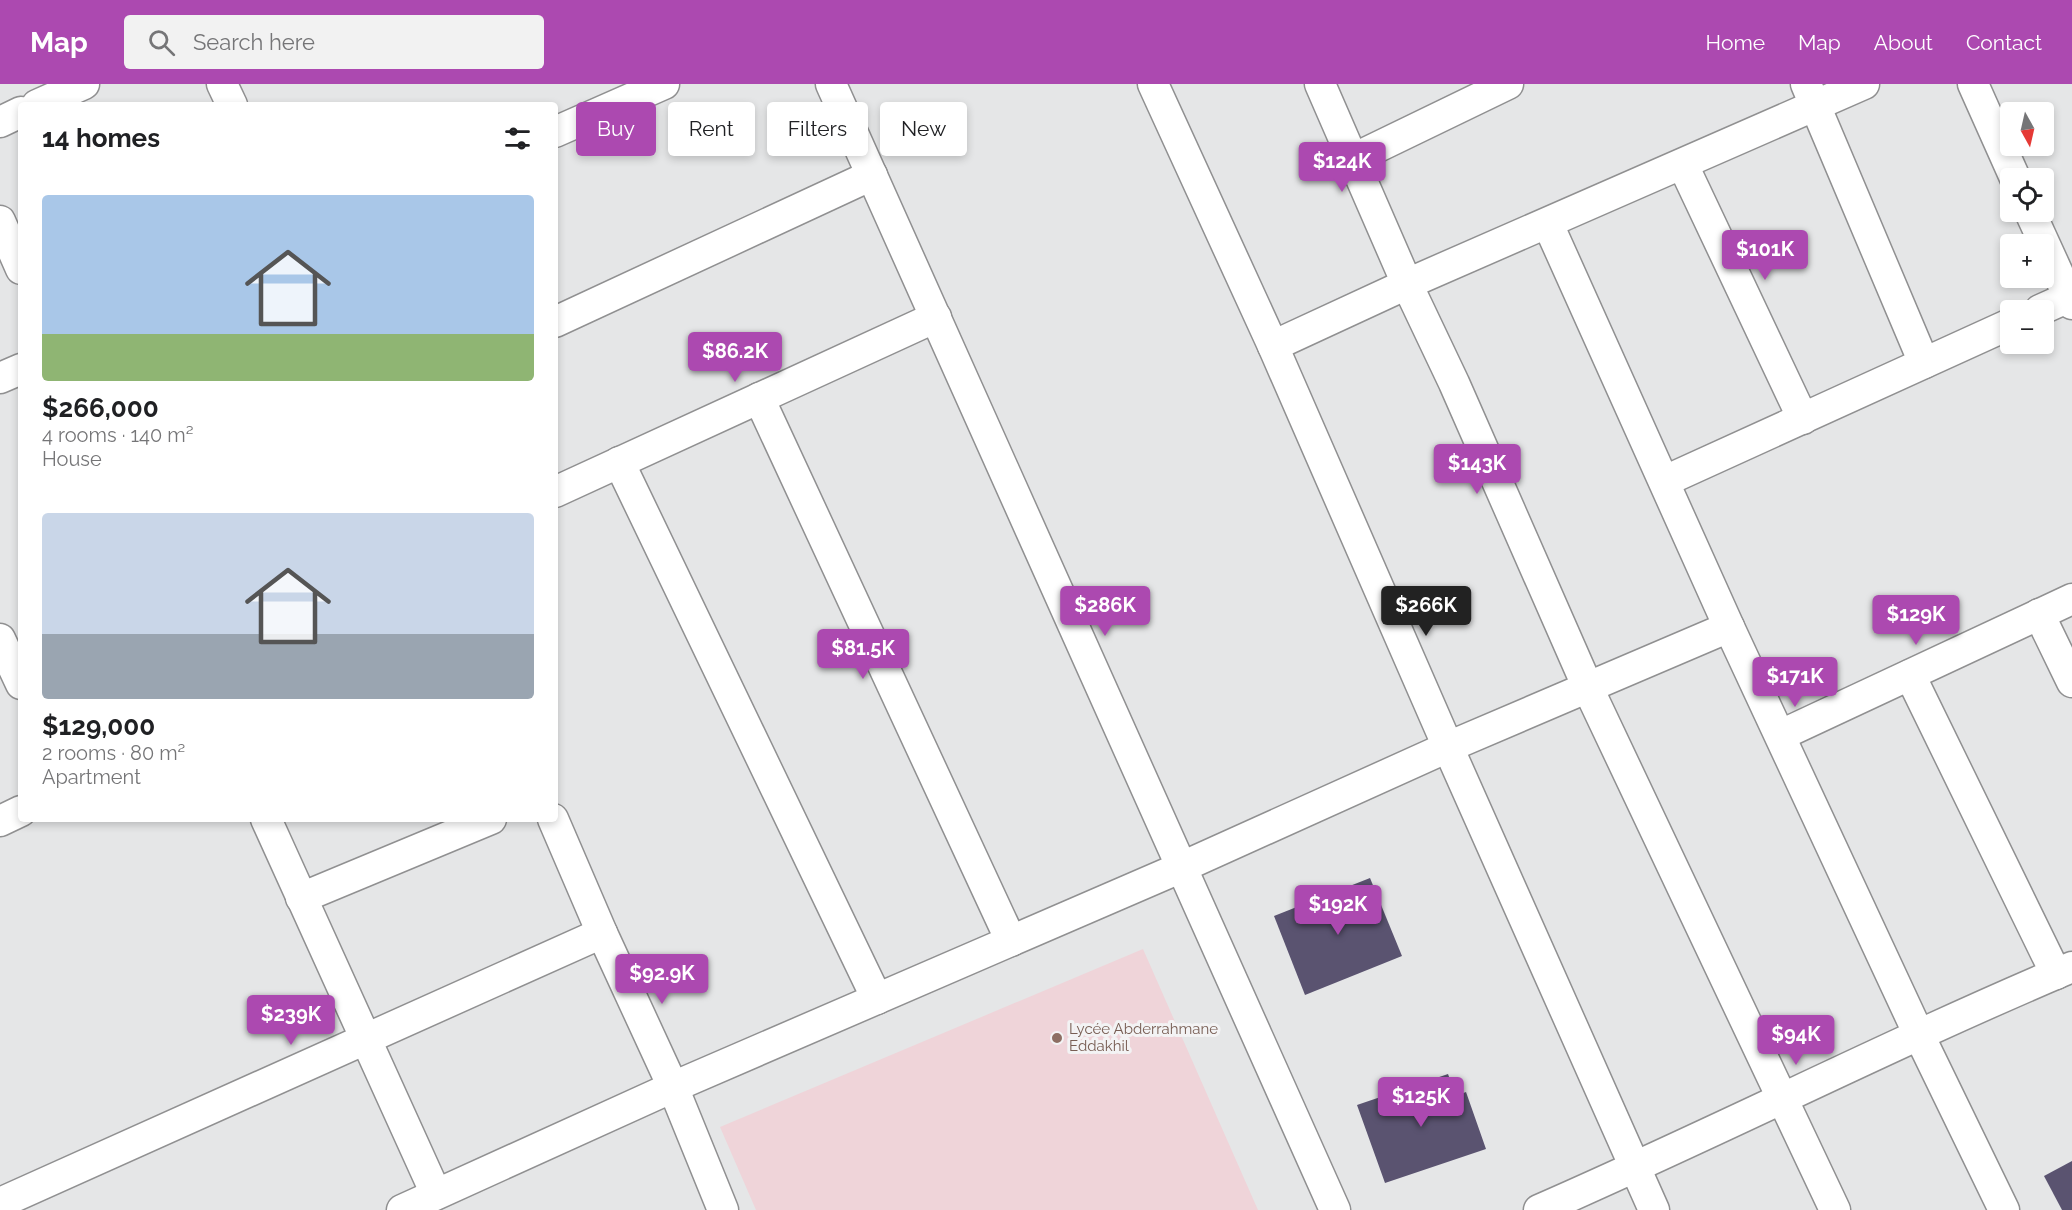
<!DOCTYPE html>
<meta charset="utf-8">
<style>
:root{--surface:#fff;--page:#f2f2f2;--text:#202124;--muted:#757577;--accent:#ac49b0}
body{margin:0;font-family:Raleway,sans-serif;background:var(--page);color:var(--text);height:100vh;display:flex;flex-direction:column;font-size:22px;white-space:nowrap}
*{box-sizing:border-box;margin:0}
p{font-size:20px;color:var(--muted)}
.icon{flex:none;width:33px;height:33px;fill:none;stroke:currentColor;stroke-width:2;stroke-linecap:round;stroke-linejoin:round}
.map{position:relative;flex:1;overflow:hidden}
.drawer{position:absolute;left:18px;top:18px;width:540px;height:720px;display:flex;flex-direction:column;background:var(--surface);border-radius:6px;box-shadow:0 3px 9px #0003}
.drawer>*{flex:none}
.hud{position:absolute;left:576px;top:18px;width:570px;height:54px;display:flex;gap:12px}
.needle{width:39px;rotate:172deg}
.fabs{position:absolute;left:2000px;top:18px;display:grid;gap:12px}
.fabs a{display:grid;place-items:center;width:54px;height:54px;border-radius:6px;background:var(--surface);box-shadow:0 3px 9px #0003;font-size:30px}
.price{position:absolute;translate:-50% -51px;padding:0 14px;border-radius:6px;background:var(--accent);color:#fff;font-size:20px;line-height:39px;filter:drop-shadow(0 2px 3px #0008)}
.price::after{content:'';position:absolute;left:50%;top:36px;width:18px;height:14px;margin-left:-9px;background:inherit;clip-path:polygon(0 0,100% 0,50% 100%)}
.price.active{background:#222;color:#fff}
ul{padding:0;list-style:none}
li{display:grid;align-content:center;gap:12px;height:318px;padding:0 24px}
li span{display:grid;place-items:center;height:186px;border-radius:6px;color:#555}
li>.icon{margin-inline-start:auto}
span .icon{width:108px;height:108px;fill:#fffc;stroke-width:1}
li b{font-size:26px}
h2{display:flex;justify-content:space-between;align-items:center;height:72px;padding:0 24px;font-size:26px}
.chip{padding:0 21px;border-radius:6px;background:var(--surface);box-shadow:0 3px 9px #0003;font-size:21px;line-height:54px}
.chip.active{background:var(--accent);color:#fff}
header{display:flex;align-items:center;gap:36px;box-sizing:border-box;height:84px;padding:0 30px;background:var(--accent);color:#fff}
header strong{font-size:28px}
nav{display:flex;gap:33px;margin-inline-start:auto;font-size:21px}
.search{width:420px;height:54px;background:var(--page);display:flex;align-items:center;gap:15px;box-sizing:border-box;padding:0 21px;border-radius:6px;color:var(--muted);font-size:22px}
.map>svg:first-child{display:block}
.education{fill:#efd4d9}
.building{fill:#5a5370}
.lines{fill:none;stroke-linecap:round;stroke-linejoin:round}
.street-casing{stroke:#909091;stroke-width:33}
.street{stroke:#fff;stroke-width:30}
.education-dot{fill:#8d6e63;stroke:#f3f3f4;stroke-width:2}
.labels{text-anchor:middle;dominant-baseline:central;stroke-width:6;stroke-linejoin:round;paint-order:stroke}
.education-label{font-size:15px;fill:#785e54;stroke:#f3f3f4;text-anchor:start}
</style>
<header>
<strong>Map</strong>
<div class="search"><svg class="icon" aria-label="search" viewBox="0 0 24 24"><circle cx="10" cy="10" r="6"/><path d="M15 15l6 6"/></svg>Search here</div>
<nav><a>Home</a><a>Map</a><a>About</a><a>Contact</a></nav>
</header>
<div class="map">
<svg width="2072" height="1126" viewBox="0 0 2072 1126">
<rect width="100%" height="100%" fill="#e5e6e7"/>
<!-- education -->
<polygon class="education" points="1143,865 1258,1126 756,1126 720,1043"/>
<!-- building -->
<g class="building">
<polygon points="1370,794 1402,872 1305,911 1274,832"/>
<polygon points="1448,990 1456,1012 1466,1008 1486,1065 1385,1099 1357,1021"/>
<polygon points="2072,1077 2072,1126 2062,1126 2044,1092"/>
</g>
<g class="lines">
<!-- street casing -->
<g class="street-casing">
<g id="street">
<polyline points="222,0 232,21"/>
<polyline points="831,0 1335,1126"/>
<polyline points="1153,0 1273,262 1448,663 1654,1126"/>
<polyline points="1320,0 1407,200 1454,299 1588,604 1835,1126"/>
<polyline points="1806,0 1924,279"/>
<polyline points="1973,0 2015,94"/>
<polyline points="37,21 84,0"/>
<polyline points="0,38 21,28"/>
<polyline points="555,48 664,0"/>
<polyline points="1353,75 1508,0"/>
<polyline points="1683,81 1803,335"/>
<polyline points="2030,128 2072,220"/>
<polyline points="0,137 21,185"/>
<polyline points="1548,140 1729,543 1919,951 2004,1126"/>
<polyline points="2040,226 2069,213"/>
<polyline points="555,238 872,91"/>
<polyline points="1273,262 1407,200 1864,0"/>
<polyline points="0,294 21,285"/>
<polyline points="759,314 1011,857"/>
<polyline points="619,378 877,915"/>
<polyline points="1665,397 2010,240"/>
<polyline points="555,408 936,233"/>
<polyline points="2039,530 2072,598"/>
<polyline points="0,555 21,600"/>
<polyline points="1910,591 2056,890"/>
<polyline points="1781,651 2072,515"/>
<polyline points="266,735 436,1110"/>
<polyline points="553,735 602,849 673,1003 723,1126"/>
<polyline points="0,737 21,727"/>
<polyline points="301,814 491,735"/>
<polyline points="0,1119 602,849"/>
<polyline points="402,1126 673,1003 1182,783 1448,663 1729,543"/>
<path d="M1539,1126C1718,1048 1892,959 2072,883"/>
</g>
</g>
<!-- street -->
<use href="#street" class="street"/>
</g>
<!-- markers -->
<circle class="education-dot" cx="1057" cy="954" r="6"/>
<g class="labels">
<!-- education labels -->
<g class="education-label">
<text x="1069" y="945">Lycée Abderrahmane<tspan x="1069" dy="17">Eddakhil</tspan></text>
</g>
</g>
</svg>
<div class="fabs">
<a><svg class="needle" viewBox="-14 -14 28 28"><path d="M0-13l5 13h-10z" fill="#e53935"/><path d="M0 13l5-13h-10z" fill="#757577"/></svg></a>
<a><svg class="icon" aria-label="locate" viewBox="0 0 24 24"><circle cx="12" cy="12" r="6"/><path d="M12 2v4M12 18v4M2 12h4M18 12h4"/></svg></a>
<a>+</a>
<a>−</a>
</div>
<b class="price" style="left:1342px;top:109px">$124K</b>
<b class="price" style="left:1765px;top:197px">$101K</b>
<b class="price" style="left:735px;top:299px">$86.2K</b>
<b class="price" style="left:1477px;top:411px">$143K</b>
<b class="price" style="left:1105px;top:553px">$286K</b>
<b class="price active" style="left:1426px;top:553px">$266K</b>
<b class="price" style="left:1916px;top:562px">$129K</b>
<b class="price" style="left:863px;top:596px">$81.5K</b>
<b class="price" style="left:1795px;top:624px">$171K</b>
<b class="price" style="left:1338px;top:852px">$192K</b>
<b class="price" style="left:662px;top:921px">$92.9K</b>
<b class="price" style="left:291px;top:962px">$239K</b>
<b class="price" style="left:1796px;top:982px">$94K</b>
<b class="price" style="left:1421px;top:1044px">$125K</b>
<div class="hud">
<a class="chip active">Buy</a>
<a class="chip">Rent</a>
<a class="chip">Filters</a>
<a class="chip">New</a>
</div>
<section class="drawer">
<h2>14 homes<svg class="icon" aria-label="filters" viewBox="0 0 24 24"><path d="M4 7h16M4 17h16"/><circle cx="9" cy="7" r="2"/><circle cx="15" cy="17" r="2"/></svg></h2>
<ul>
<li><span style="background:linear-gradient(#a9c7e8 75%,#8fb573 0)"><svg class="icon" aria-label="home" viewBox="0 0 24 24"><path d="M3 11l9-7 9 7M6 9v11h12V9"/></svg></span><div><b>$266,000</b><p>4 rooms · 140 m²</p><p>House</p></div></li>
<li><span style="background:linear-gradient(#c9d6e8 65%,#9aa5b1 0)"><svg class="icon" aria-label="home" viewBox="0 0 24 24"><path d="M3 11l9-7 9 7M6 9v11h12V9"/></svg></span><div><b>$129,000</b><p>2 rooms · 80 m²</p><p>Apartment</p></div></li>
</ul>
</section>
</div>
